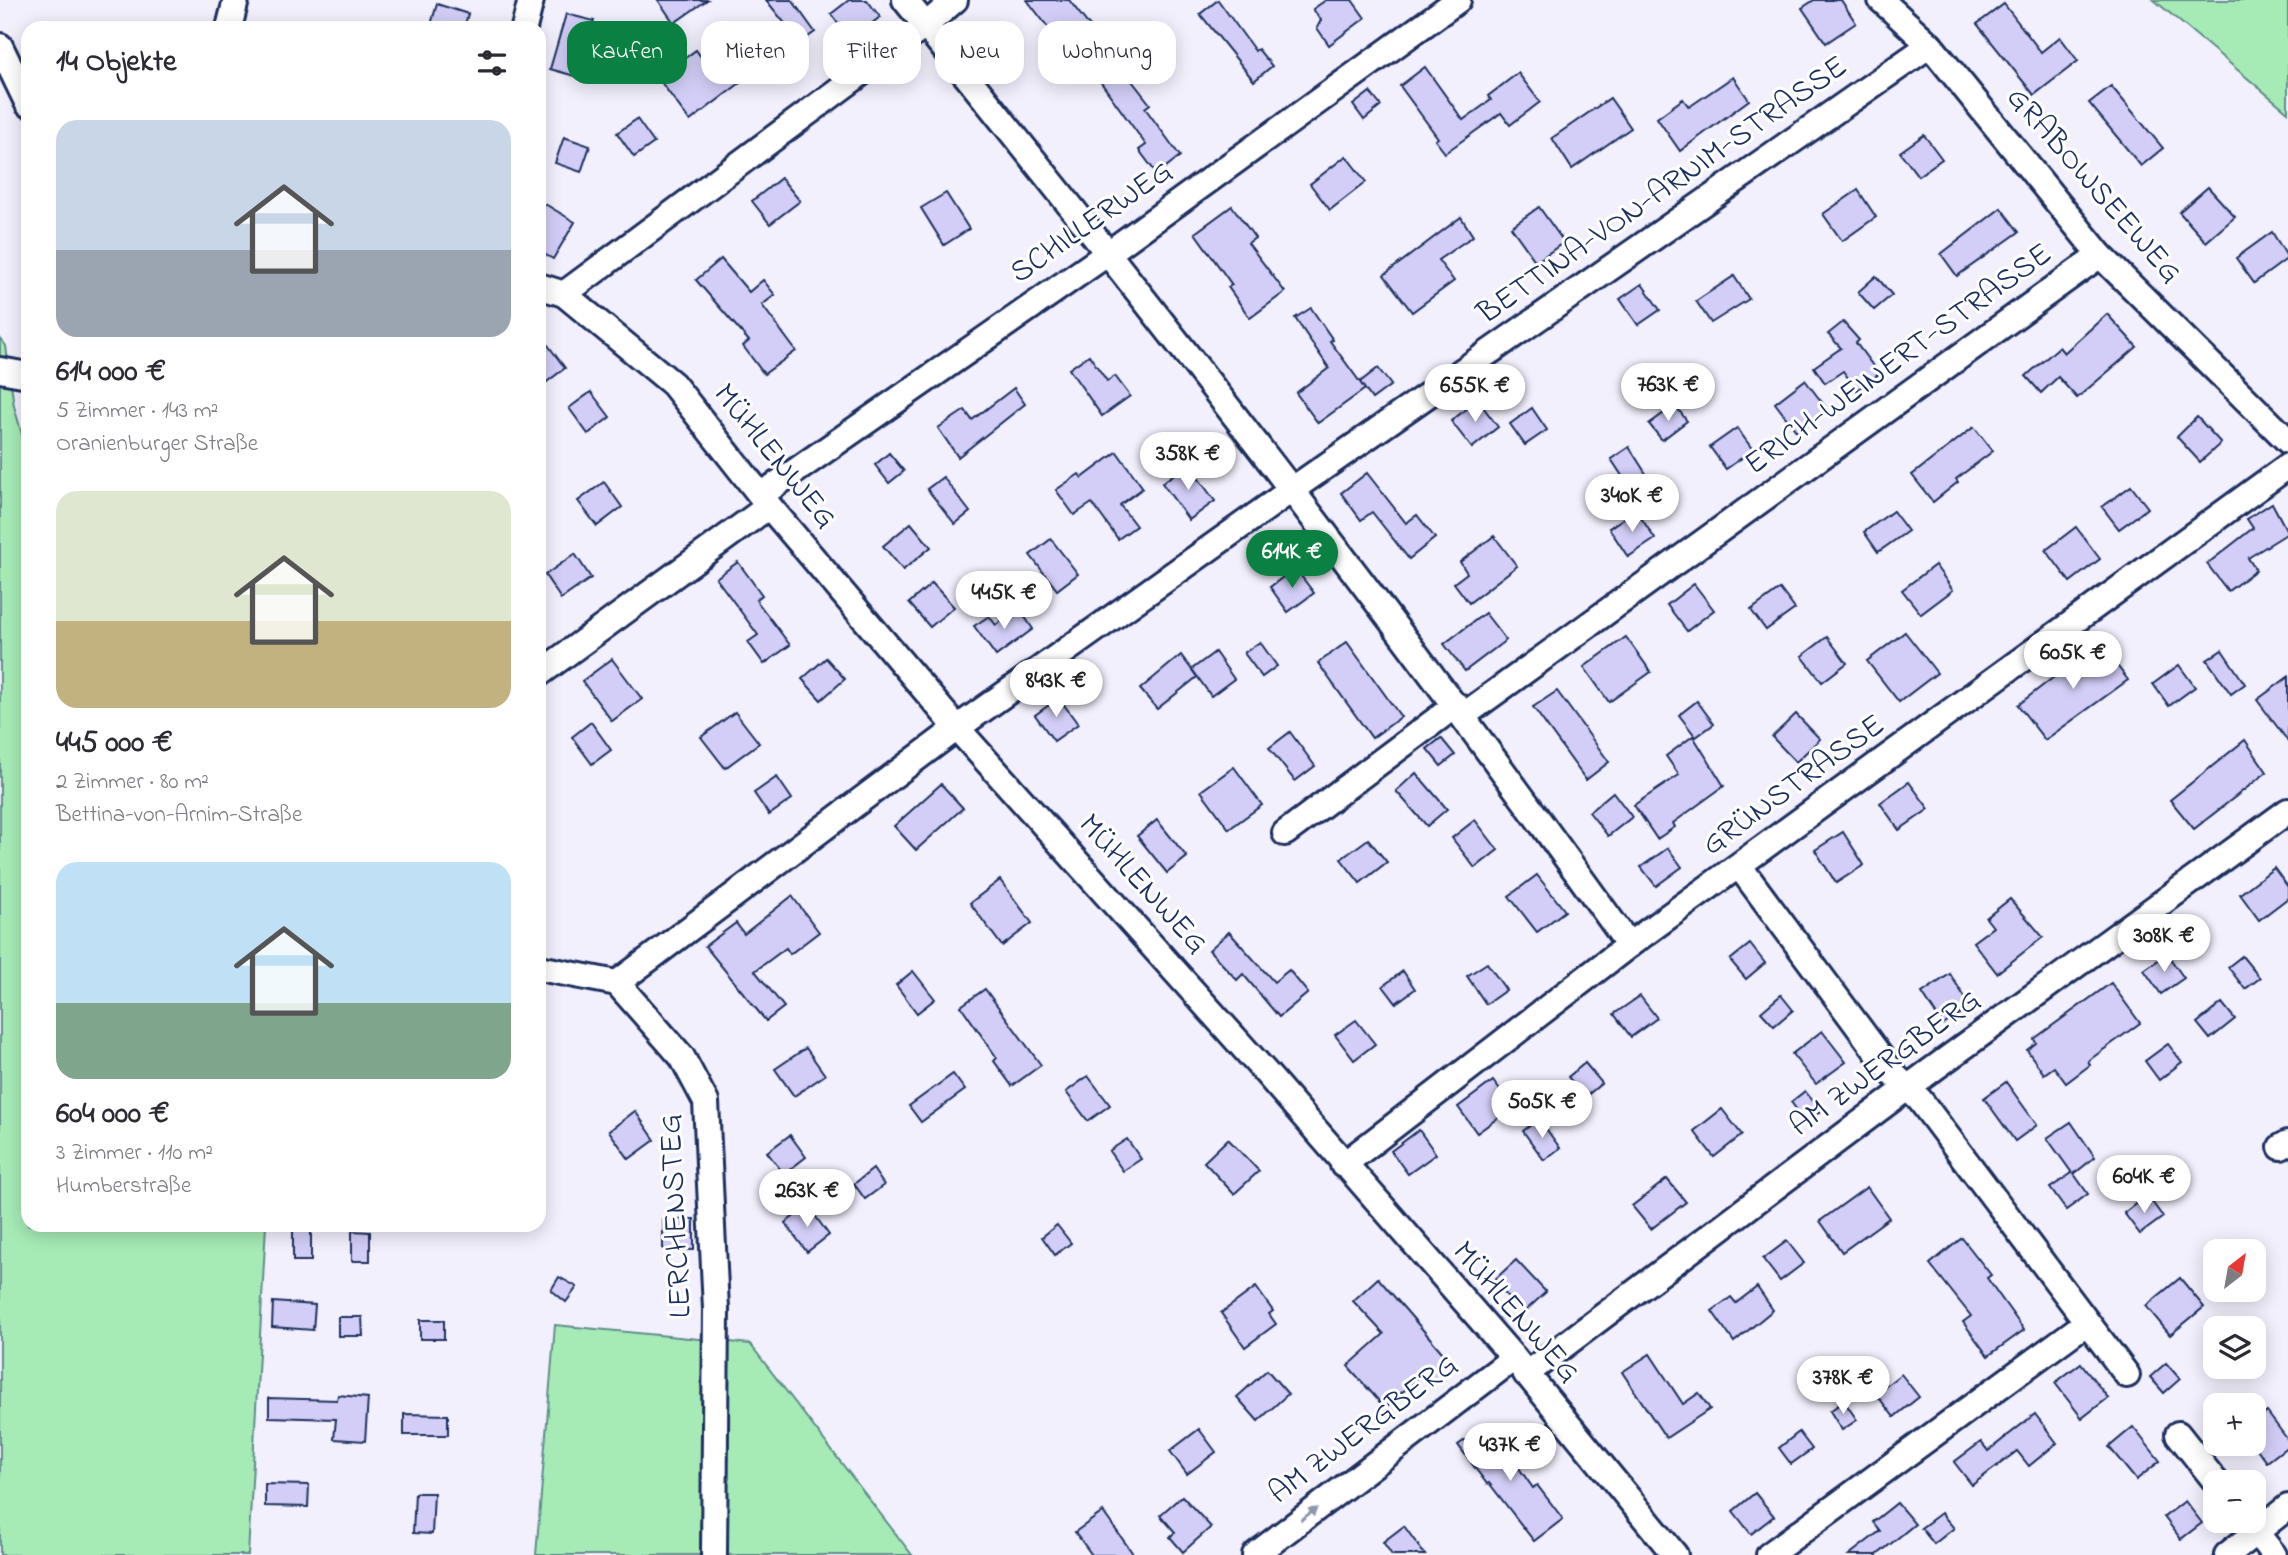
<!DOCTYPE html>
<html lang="de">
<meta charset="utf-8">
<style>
:root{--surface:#fff;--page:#f7f7f7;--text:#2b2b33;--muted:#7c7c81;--accent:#0b8043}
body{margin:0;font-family:"Indie Flower",sans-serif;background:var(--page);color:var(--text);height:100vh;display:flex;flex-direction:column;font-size:26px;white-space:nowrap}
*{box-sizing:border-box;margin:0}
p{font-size:23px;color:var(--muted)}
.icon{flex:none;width:38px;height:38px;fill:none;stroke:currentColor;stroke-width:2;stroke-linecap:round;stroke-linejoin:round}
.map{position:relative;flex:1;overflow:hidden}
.details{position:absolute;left:21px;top:21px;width:525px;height:1211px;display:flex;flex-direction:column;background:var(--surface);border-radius:21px;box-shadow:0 4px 18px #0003}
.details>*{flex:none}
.guide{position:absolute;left:567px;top:21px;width:665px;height:63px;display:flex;gap:14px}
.needle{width:46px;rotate:31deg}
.controls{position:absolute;left:2203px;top:1239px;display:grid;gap:14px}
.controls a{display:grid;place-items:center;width:63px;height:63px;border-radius:14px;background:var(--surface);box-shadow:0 4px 18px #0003;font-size:35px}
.price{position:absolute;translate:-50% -60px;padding:0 16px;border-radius:24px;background:#fff;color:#222;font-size:23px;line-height:46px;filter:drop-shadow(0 2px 4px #0008)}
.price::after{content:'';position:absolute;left:50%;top:42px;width:21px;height:16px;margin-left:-10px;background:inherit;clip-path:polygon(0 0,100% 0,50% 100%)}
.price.on{background:var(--accent);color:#fff}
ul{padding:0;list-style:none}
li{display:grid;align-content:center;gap:14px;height:371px;padding:0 35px}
li span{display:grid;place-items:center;height:217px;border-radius:21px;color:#555}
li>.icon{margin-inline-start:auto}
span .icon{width:126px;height:126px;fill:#fffc;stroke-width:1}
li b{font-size:30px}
h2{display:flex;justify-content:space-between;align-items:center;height:84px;padding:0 35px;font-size:30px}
.chip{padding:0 24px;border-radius:21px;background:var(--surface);box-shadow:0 4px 18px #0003;font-size:24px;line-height:63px}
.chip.on{background:var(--accent);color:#fff}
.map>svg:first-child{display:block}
.green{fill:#a6ebb6;stroke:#608d8a;stroke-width:2}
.building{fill:#d2cef7;stroke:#1b2f5e;stroke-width:2}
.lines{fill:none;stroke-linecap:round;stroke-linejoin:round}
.minor-casing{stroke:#1b2f5e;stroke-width:30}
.minor{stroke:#fff;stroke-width:24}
.oneway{fill:#8d97ae}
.labels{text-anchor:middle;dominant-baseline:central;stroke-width:6;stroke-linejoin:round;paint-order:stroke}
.street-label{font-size:32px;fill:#1b2f5e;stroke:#fff}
</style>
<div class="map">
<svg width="2288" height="1555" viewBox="0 0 2288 1555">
<rect width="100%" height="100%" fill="#f2f0fd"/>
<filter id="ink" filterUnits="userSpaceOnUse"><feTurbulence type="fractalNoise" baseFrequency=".0143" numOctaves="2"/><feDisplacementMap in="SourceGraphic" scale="14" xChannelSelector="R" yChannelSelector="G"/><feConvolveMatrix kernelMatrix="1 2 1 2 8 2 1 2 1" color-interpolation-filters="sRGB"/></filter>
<g filter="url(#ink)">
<!-- green -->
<g class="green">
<polygon points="2154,0 2288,0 2288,112"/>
<polygon points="0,338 6,346 14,406 28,456 28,1225 266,1225 248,1555 0,1555"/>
<polygon points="555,1325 750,1344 912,1555 536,1555"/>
</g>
<!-- building -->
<g class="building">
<polygon points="658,0 707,0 674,23"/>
<polygon points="766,0 792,0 815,32 771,63 769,61 690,121 658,78 696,50 709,68 739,46 747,56 787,26"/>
<polygon points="849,0 867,0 880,17 850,40 831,14"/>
<polygon points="1027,0 1069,0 1150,104 1145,108 1180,156 1157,174 1139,150 1146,145 1089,66 1082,71"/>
<polygon points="1218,0 1255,51 1258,49 1272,66 1254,81 1200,14"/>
<polygon points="1326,0 1352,0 1365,18 1329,45 1317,28 1321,20 1313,9"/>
<polygon points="1814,0 1841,0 1856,23 1826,43 1802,8"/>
<polygon points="437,4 468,14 464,28 430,28"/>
<polygon points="2004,4 2041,52 2060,37 2078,61 2034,95 1977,24"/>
<polygon points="566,14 594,21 575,76 550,69"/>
<polygon points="1425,67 1463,120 1491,100 1488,96 1518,73 1540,102 1510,125 1501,113 1445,153 1435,140 1438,138 1400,86"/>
<polygon points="1733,77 1749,100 1680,151 1657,118 1683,99 1689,107"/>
<polygon points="2111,86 2163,148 2141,166 2089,103"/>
<polygon points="1370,92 1381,106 1364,120 1353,105"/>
<polygon points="1610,98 1631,128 1572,169 1552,138"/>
<polygon points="637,119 654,143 634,157 617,133"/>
<polygon points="1924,135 1942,159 1918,176 1900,152"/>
<polygon points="564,137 590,146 581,172 555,163"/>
<polygon points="1346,156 1366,182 1330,210 1310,184"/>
<polygon points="781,178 800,201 770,224 752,201"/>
<polygon points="2208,187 2235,217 2206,242 2179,212"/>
<polygon points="1858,190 1876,217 1842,241 1823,214"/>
<polygon points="946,193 969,229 944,245 921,208"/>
<polygon points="545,204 575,222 553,259 539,251 539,214"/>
<polygon points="1232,206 1255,238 1248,243 1285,292 1250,318 1228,287 1232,285 1195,233"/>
<polygon points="1539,207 1564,242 1536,262 1511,227"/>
<polygon points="2001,208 2019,232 1957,276 1941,254"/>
<polygon points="1461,217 1473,236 1438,260 1454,281 1412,312 1384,275"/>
<polygon points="2272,232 2288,258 2254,283 2236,258"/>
<polygon points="721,259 749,292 763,280 775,295 762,305 796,351 764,374 743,346 749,341 696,280"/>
<polygon points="1734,276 1749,299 1711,323 1696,301"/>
<polygon points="1876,276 1892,295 1874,310 1858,292"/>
<polygon points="1642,284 1660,310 1638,325 1620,299"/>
<polygon points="1311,308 1333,340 1330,341 1365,389 1318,423 1296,393 1329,368 1295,318"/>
<polygon points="2107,314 2137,347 2077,398 2058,377 2041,393 2026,376 2059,347 2064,353"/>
<polygon points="1843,322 1859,340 1856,343 1879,374 1857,390 1843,371 1825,383 1814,367 1841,348 1828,334"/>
<polygon points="539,333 565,368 539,388"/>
<polygon points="1089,355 1107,381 1115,376 1130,396 1102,416 1069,369"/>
<polygon points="1378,368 1391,385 1372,399 1360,382"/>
<polygon points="1805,380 1827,409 1797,432 1775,403"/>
<polygon points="1014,388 1025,404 958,457 938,428 965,410 972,420"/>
<polygon points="591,392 610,417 588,434 569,408"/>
<polygon points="1478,400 1498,427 1472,448 1451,421"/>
<polygon points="1675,405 1687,421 1662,440 1649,424"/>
<polygon points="1532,408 1547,430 1525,445 1510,424"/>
<polygon points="2197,417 2221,443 2200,462 2177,437"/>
<polygon points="1974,427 1993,451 1956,479 1958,482 1933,502 1912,475"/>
<polygon points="1737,428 1753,450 1726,469 1710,447"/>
<polygon points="1629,447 1650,480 1632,491 1611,459"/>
<polygon points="1117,452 1143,488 1120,505 1136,526 1118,539 1092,503 1074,515 1056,490 1079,474 1082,478"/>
<polygon points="889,453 904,471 889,483 875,465"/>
<polygon points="1188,464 1215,501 1189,520 1162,483"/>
<polygon points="1367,473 1406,523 1417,515 1435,538 1409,559 1372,512 1361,520 1341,493"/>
<polygon points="943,477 970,512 955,524 927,489"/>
<polygon points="604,482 622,507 597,526 578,501"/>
<polygon points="2131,486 2148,508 2119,529 2102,507"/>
<polygon points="2272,503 2288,533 2248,558 2256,570 2228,591 2207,564 2253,528 2247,519"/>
<polygon points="1636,510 1655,539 1628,557 1609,528"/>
<polygon points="1893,511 1908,531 1878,552 1864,532"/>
<polygon points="911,523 931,547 903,570 883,546"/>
<polygon points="2076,527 2100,559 2070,582 2046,550"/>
<polygon points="1494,536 1517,566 1469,603 1454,583 1467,573 1460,562"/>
<polygon points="1051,539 1078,574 1057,590 1030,555"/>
<polygon points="575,554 591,578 561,599 545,575"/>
<polygon points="738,562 762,595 756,600 790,645 764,664 748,642 758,635 716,578"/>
<polygon points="1935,565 1953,590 1921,614 1902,590"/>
<polygon points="1295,568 1314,593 1288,612 1270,587"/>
<polygon points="932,583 954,607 930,627 909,603"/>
<polygon points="1694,584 1714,610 1687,631 1667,605"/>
<polygon points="1780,589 1795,609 1766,630 1751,610"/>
<polygon points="1018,607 1033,629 996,656 974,626 989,616 996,625"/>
<polygon points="1485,613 1506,640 1465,671 1444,644"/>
<polygon points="1905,632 1937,673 1899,702 1867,661"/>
<polygon points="1626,637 1651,672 1609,702 1584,667"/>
<polygon points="1827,637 1847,663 1822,682 1802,656"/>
<polygon points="1260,642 1277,666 1262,677 1244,653"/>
<polygon points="1347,642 1401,717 1372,738 1318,663"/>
<polygon points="2099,642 2128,680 2045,740 2018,705"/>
<polygon points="2222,650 2245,684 2231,694 2207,660"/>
<polygon points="1215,652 1234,679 1211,696 1192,669"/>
<polygon points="1181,655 1197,677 1157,709 1140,689"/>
<polygon points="826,658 845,679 821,700 802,679"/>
<polygon points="612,659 642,699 612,721 582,681"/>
<polygon points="2179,665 2195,687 2169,706 2153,684"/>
<polygon points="2288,677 2288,741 2257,700"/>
<polygon points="1557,691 1609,762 1586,780 1533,707"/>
<polygon points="1059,698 1078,724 1054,741 1035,715"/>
<polygon points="1697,701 1714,724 1696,737 1679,715"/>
<polygon points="735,712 759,743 725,768 701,737"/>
<polygon points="1796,714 1820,739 1796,762 1772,737"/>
<polygon points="591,722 611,750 592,764 572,737"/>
<polygon points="1290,732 1315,766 1295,781 1269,748"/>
<polygon points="1693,736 1724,786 1673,823 1675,827 1657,839 1634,805 1679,775 1666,756"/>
<polygon points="1441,738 1455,755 1441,766 1427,749"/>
<polygon points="2245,740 2267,772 2194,829 2170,800"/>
<polygon points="1234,767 1262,805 1229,829 1201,791"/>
<polygon points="1416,773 1447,809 1427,826 1396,791"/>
<polygon points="777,777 792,799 769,815 754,793"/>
<polygon points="1909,782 1929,809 1899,830 1880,803"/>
<polygon points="941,784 963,808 916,850 894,826"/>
<polygon points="1613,792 1632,817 1608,836 1589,812"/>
<polygon points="1157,820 1187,857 1167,873 1137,836"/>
<polygon points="1475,820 1498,850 1475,868 1452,838"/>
<polygon points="1843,832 1864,865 1836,883 1815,850"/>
<polygon points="1368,839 1387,862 1360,883 1341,859"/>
<polygon points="1668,848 1682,867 1656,886 1641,867"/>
<polygon points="2274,868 2288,887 2288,898 2259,920 2240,894"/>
<polygon points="1537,875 1565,911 1537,932 1509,896"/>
<polygon points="1000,880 1032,923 1002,946 970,903"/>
<polygon points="792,896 819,932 790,954 786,948 755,971 784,1007 766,1021 705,946 736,923 744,934"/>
<polygon points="2010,899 2043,937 1997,973 1973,942 1993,927 1986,918"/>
<polygon points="1229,932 1274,982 1289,970 1308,993 1279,1017 1243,974 1237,980 1209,950"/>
<polygon points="1750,944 1765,963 1746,979 1730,960"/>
<polygon points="2167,954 2184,978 2161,994 2144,970"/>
<polygon points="2242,956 2260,978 2245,989 2228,967"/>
<polygon points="1487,963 1506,990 1486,1004 1467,976"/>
<polygon points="913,971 935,999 917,1013 896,985"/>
<polygon points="1403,971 1415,989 1396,1003 1383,986"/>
<polygon points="1950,974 1971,1007 1943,1025 1922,993"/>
<polygon points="2111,983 2140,1023 2088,1061 2090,1065 2066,1083 2054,1067 2044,1074 2027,1050 2036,1043 2034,1039"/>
<polygon points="985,989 1041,1065 1012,1086 994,1061 997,1058 961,1006"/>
<polygon points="1781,995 1793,1010 1774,1026 1761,1012"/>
<polygon points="1640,996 1657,1018 1631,1037 1614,1014"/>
<polygon points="2222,1003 2235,1019 2210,1039 2197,1023"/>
<polygon points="1356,1020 1375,1044 1354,1060 1335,1035"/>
<polygon points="1822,1031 1846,1062 1816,1084 1792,1054"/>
<polygon points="2168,1044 2182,1062 2159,1080 2145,1061"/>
<polygon points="806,1048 825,1075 794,1096 775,1069"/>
<polygon points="1585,1063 1602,1083 1585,1097 1568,1077"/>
<polygon points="953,1074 965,1090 921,1122 909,1106"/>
<polygon points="1088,1076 1110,1105 1088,1121 1066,1092"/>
<polygon points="1493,1081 1513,1107 1477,1133 1458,1107"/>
<polygon points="2006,1082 2037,1125 2015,1141 1984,1098"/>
<polygon points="1805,1091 1821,1111 1806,1122 1791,1102"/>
<polygon points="1722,1109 1742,1135 1714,1157 1694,1131"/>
<polygon points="635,1111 655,1140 629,1159 609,1131"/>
<polygon points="1539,1119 1560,1148 1544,1160 1523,1131"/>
<polygon points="2071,1122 2095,1157 2074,1174 2088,1194 2066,1210 2050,1188 2072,1173 2047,1138"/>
<polygon points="1419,1130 1436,1154 1408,1174 1391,1151"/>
<polygon points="790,1135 806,1157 784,1174 767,1152"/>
<polygon points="1127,1139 1141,1159 1123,1171 1109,1151"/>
<polygon points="1228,1139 1259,1171 1234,1194 1204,1162"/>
<polygon points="873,1169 884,1185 865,1199 854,1184"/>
<polygon points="1667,1179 1686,1202 1651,1229 1632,1206"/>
<polygon points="1867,1187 1889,1218 1842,1252 1820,1221"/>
<polygon points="2147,1195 2163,1217 2140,1234 2124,1213"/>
<polygon points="808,1206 829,1235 807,1252 785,1223"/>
<polygon points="663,1219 694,1219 694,1250 663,1249"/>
<polygon points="1057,1225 1071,1243 1055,1255 1042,1237"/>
<rect x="293" y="1227" width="18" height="34"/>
<polygon points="352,1231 370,1232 370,1261 352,1261"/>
<polygon points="1962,1238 1991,1275 1987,1278 2024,1330 1988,1356 1963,1322 1971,1316 1930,1264"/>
<polygon points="1787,1241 1804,1263 1780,1281 1763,1259"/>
<polygon points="1516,1260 1546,1292 1523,1313 1493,1281"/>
<polygon points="559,1277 577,1287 566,1302 551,1290"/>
<polygon points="1378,1278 1455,1367 1432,1387 1421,1375 1385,1408 1348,1366 1384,1334 1353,1301"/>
<polygon points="2180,1278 2204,1307 2170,1335 2146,1306"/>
<polygon points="1256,1287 1273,1311 1269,1314 1276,1324 1245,1347 1221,1313"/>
<polygon points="1757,1287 1773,1310 1734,1342 1712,1311 1731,1297 1736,1303"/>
<polygon points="273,1302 315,1305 313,1330 272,1327"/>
<polygon points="338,1317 362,1317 363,1336 338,1336"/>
<rect x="420" y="1320" width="24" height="19"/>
<polygon points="1650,1354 1683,1404 1699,1393 1710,1409 1666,1438 1622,1372"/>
<polygon points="2081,1363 2108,1398 2082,1418 2055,1383"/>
<polygon points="2166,1363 2180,1379 2164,1393 2150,1377"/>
<polygon points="1267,1370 1288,1394 1258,1421 1237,1397"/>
<polygon points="1901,1374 1919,1397 1894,1417 1876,1394"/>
<polygon points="338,1395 368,1398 365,1441 334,1439 336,1419 269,1417 269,1398 337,1400"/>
<polygon points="1844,1401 1857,1420 1842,1430 1830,1411"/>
<polygon points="2267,1412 2288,1440 2288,1446 2267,1462 2254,1445 2254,1422"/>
<polygon points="404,1414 448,1415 448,1435 404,1435"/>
<polygon points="2035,1414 2057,1443 2029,1466 2017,1451 1972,1485 1954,1462 1981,1442 1988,1451"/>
<polygon points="1488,1424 1533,1488 1537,1485 1563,1519 1534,1541 1489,1483 1487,1484 1458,1445"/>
<polygon points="2133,1427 2160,1461 2136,1480 2109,1447"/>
<polygon points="1199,1429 1216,1452 1187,1474 1170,1451"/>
<polygon points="1799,1432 1812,1449 1791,1464 1779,1448"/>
<polygon points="265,1484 309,1485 308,1507 265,1506"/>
<polygon points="415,1493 434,1493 432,1534 413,1533"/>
<polygon points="1755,1493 1774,1516 1751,1534 1733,1511"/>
<polygon points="1182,1496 1211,1527 1183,1552 1170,1537 1175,1532 1160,1515"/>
<polygon points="2185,1501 2202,1523 2181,1539 2164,1517"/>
<polygon points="1897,1503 1915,1524 1877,1555 1849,1555 1880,1531 1873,1522"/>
<polygon points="1103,1512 1134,1555 1092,1555 1075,1532"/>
<polygon points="1941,1513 1954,1528 1934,1544 1921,1528"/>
<polygon points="1404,1526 1425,1555 1392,1555 1383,1542"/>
</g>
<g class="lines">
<!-- minor casing -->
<g class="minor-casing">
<g id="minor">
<path d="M905,0C1155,308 1398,622 1629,945"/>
<polyline points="1881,0 1930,45 2100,255 2288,441"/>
<polyline points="229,28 236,0"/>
<polyline points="524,28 531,0"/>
<polyline points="0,46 28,104"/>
<polyline points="539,286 564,294 673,384 769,506 957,728 1267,1074 1514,1358 1675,1555"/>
<polyline points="564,294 926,25 955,0"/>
<polyline points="0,370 28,375"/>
<polyline points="761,495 1107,254 1458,0"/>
<polyline points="539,674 769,506"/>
<polyline points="1464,715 2100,255"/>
<polyline points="1285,833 1456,705"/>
<polyline points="1740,867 1894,1075 1920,1100 2127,1375"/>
<polyline points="539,968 617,983 682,1057 706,1102 716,1309 714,1555"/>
<polyline points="617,983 957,728 1290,491 1930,45"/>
<polyline points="2281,1147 2288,1143"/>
<polyline points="1343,1165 1629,945 2288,466"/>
<polyline points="1526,1374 1907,1088 2288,811"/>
<polyline points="2178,1434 2216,1482"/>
<polyline points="2247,1521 2274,1555"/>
<polyline points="1255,1555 1514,1358"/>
<polyline points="1769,1555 2086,1323"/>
<polyline points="2227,1555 2288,1507"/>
</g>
</g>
<!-- minor -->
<use href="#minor" class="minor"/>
</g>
<!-- one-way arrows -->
<defs><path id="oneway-solid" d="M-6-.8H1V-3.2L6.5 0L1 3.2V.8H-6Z" transform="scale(1.75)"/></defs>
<use class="oneway" href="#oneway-solid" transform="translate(1309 1514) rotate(-37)"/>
</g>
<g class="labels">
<!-- street labels -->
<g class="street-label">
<text transform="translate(2093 186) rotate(49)">GRABOWSEEWEG</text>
<text transform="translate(1663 191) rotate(-35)">BETTINA-VON-ARNIM-STRASSE</text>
<text transform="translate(1092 223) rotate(-35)">SCHILLERWEG</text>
<text transform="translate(1899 360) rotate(-36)">ERICH-WEINERT-STRASSE</text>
<text transform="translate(774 457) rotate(51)">MÜHLENWEG</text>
<text transform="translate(1794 786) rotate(-36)">GRÜNSTRASSE</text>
<text transform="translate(1142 885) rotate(48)">MÜHLENWEG</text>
<text transform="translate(1886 1064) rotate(-36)">AM ZWERGBERG</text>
<text transform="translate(677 1216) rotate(-93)">LERCHENSTEG</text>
<text transform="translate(1515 1313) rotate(49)">MÜHLENWEG</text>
<text transform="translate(1364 1430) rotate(-37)">AM ZWERGBERG</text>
</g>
</g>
</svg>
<div class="controls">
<a><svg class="needle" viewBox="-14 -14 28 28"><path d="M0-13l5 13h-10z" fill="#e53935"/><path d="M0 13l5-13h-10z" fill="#7c7c81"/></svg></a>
<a><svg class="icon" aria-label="layers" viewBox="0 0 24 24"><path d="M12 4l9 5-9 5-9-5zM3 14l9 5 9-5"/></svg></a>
<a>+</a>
<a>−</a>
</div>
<b class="price" style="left:1668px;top:423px">763K €</b>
<b class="price" style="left:1475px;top:424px">655K €</b>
<b class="price" style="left:1188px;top:492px">358K €</b>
<b class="price" style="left:1632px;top:534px">340K €</b>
<b class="price on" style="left:1292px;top:590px">614K €</b>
<b class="price" style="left:1004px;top:631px">445K €</b>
<b class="price" style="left:2073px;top:691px">605K €</b>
<b class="price" style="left:1056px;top:719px">843K €</b>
<b class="price" style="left:2164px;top:974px">308K €</b>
<b class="price" style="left:1542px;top:1140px">505K €</b>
<b class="price" style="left:2144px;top:1215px">604K €</b>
<b class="price" style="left:807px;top:1229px">263K €</b>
<b class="price" style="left:1843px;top:1416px">378K €</b>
<b class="price" style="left:1510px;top:1483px">437K €</b>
<div class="guide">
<a class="chip on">Kaufen</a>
<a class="chip">Mieten</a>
<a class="chip">Filter</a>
<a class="chip">Neu</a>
<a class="chip">Wohnung</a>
</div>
<section class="details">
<h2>14 Objekte<svg class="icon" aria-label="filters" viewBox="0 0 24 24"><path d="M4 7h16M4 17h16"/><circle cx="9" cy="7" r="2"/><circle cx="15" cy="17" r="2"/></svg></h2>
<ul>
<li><span style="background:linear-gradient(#c9d6e8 60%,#9aa5b1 0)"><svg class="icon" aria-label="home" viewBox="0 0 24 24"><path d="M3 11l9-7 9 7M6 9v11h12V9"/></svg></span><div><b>614 000 €</b><p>5 Zimmer · 143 m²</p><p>Oranienburger Straße</p></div></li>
<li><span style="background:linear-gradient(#dfe7d0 60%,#c2b280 0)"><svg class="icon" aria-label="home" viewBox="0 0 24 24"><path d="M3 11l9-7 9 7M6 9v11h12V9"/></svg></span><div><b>445 000 €</b><p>2 Zimmer · 80 m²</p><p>Bettina-von-Arnim-Straße</p></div></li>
<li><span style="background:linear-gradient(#bfe0f5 65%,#7fa58c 0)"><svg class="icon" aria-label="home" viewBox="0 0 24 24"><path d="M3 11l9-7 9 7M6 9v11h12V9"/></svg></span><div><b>604 000 €</b><p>3 Zimmer · 110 m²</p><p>Humberstraße</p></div></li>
</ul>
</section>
</div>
